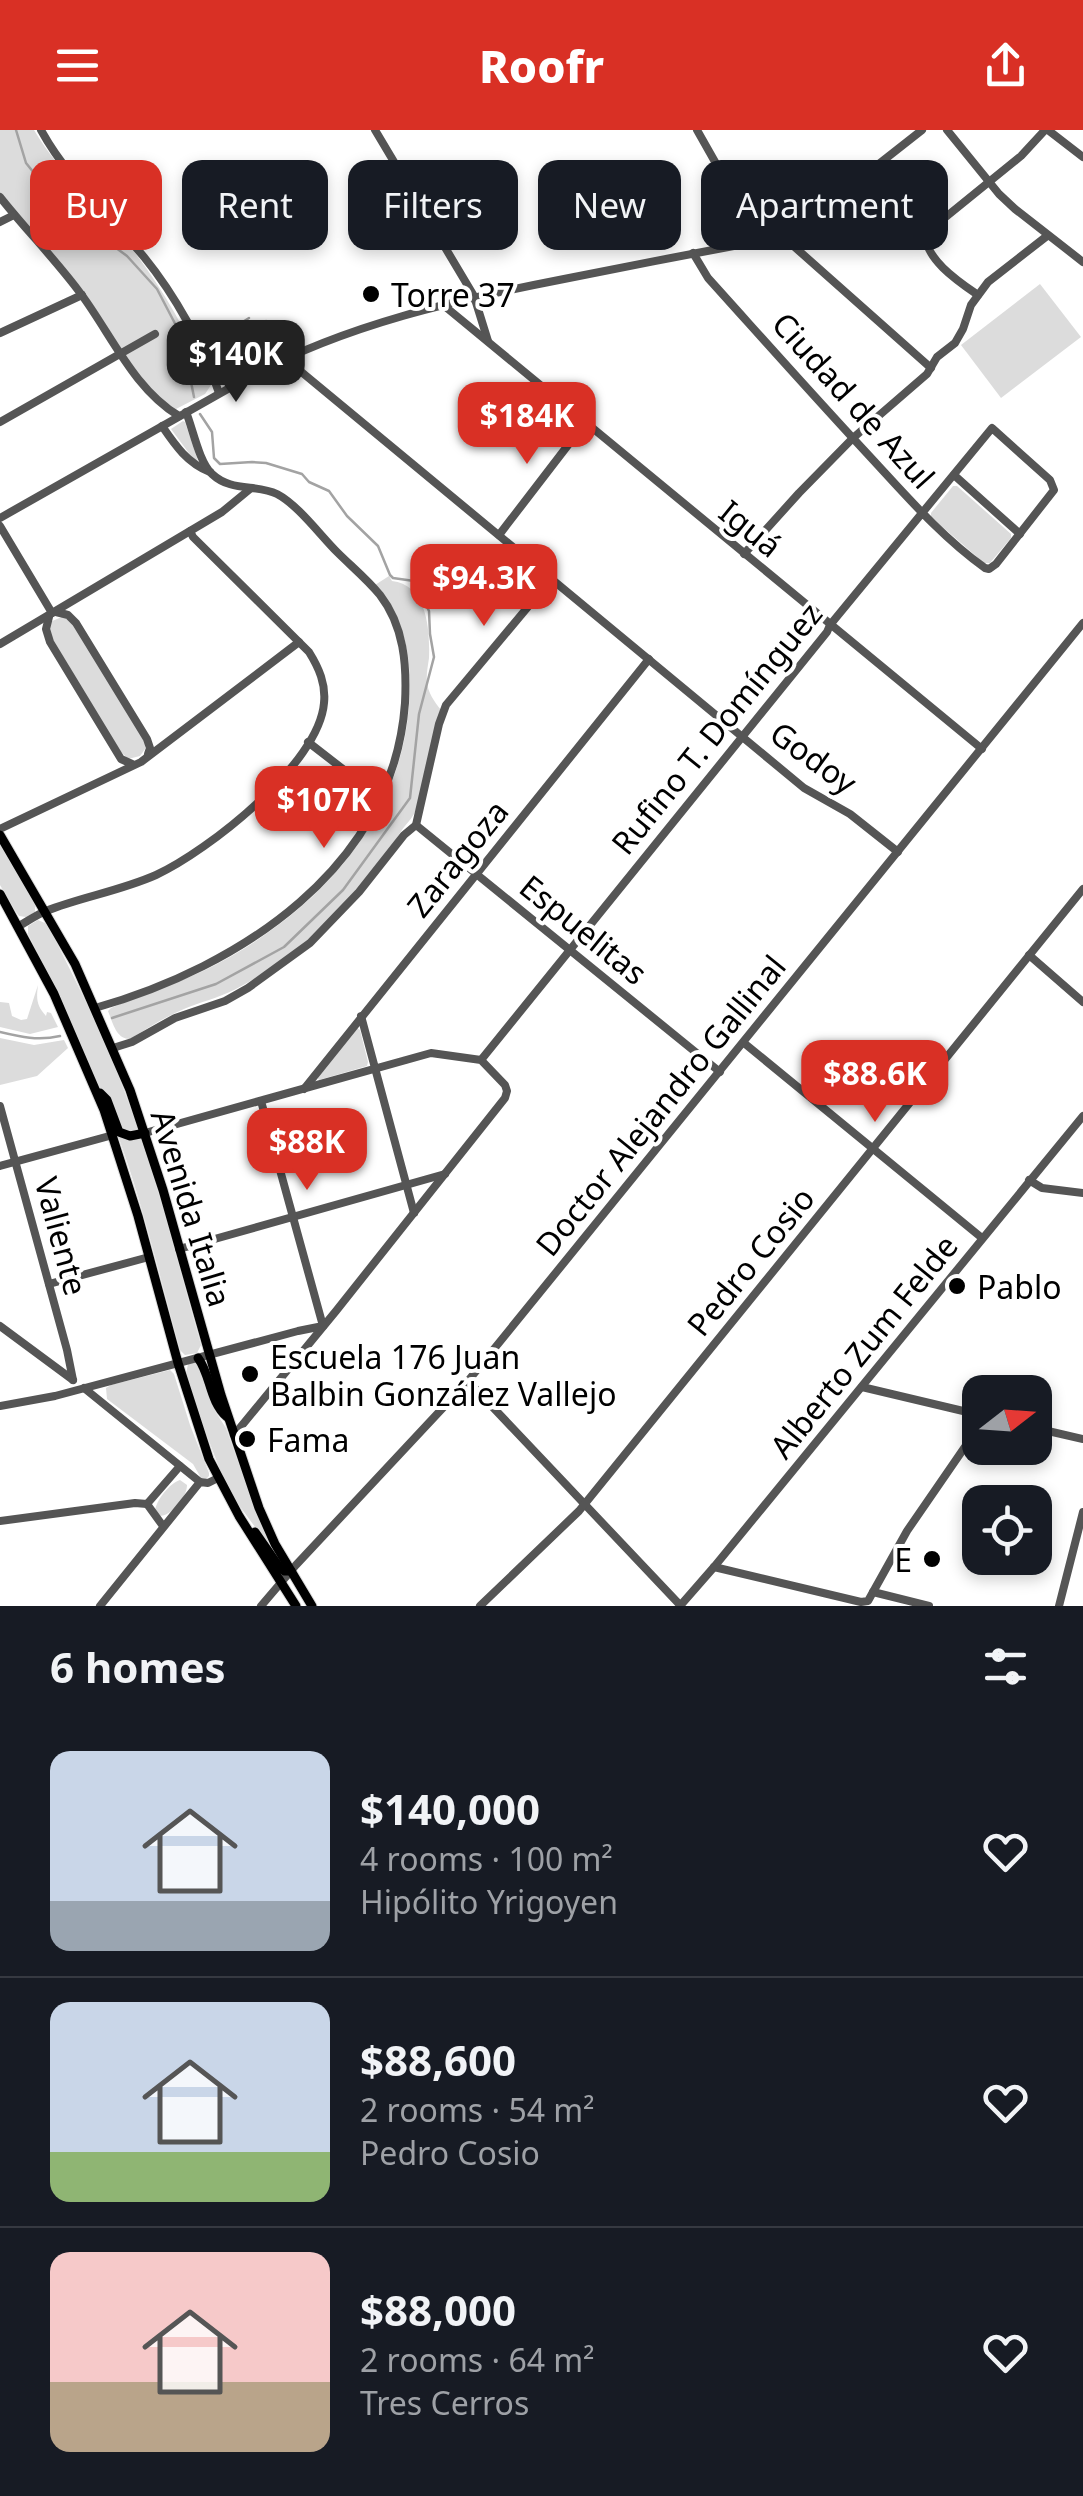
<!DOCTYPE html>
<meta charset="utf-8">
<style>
:root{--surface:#171b24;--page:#20242c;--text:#f1f3f6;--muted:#9ea1a6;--line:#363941;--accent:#d93025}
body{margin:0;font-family:"Noto Sans",sans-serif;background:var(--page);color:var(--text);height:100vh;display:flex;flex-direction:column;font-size:38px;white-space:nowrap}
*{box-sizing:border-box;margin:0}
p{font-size:32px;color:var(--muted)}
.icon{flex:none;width:55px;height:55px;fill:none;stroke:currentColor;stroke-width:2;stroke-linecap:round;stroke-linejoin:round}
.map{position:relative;height:1476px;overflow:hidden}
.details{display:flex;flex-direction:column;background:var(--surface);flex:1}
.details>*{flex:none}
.banner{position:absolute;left:30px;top:30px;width:1025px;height:90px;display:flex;gap:20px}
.needle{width:65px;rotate:73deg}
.fabs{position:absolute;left:962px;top:1245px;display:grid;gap:20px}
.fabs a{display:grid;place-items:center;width:90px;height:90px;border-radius:20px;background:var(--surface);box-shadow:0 5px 15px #0003;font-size:50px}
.price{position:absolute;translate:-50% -85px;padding:0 22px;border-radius:20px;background:var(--accent);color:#fff;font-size:32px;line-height:65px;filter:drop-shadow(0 2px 5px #0008)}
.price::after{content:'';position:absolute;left:50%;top:60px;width:30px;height:22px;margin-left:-15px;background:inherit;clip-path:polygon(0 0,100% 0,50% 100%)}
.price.current{background:#222;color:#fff}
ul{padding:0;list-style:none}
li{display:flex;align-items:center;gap:30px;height:250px;padding:0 50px}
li+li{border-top:2px solid var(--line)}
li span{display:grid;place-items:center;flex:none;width:280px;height:200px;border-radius:20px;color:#555}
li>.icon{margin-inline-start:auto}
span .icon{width:120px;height:120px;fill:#fffc;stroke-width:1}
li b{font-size:42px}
h2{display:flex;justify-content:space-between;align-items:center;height:120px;padding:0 50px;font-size:42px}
.chip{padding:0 35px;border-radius:20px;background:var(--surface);box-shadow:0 5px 15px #0003;font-size:35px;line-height:90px}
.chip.current{background:var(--accent);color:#fff}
header{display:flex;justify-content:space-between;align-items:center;height:130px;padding:0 50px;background:var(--accent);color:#fff;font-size:45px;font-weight:800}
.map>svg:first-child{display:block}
.green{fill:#dcdcdc}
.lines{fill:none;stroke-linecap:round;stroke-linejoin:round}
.stream{stroke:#a3a3a3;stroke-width:2.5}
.major-casing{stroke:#dbdbdb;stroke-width:11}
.minor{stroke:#555;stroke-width:8}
.major{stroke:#000;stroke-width:9}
.poi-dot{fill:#000;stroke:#fff;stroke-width:4}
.labels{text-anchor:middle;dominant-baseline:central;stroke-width:8;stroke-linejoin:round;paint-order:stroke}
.poi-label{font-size:32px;fill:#000;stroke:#fff;text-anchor:start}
.street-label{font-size:32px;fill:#000;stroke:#fff}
</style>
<header><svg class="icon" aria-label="menu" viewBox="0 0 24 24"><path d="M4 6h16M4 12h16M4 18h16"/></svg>Roofr<svg class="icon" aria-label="share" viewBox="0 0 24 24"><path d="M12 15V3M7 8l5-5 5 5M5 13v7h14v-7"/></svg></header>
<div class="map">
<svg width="1083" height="1476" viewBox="0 0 1083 1476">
<rect width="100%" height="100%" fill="#fff"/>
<!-- green -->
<g class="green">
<path d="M0,0H34C60,43 95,75 127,113C161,154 183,197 207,244L211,255L205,264L176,279C133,254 114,202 85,164C59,129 28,97 0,63Z"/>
<polygon points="1040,154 1081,207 1001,268 961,215"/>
<polygon points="183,291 185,292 198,331 194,330 171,299"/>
<polygon points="953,356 957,356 1011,404 1011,408 990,433 984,433 931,387 931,383"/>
<path d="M389,446L392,451C427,455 430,499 429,528C428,536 426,544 427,552C428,563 434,571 441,580C428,613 429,651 414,684C410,691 404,696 400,703C361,766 301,826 234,860C218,868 200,872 184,879C165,887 148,898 130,909C116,909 113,893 108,881L111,878C141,865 173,855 203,841C308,790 400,698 409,576C412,527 407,494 375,455Z"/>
<polygon points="64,486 71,488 145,611 145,619 140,626 128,629 120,621 49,503 50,492"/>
<polygon points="0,715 35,773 35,782 26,787 19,786 16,782 0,755"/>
<path d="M38,790L47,794C79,856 110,919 133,985C160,1060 179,1138 201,1215L197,1223L185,1225L180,1220C159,1144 141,1066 113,992C89,927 59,866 28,804V796Z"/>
<path d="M38,855C36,870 37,876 46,886L47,882L51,883L58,897L30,904L0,897V872L9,873L12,886L21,890L27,889Z"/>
<polygon points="357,898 360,900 368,932 367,936 319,950 317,947"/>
<polygon points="0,908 34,915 64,910 68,918 37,946 0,955"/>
<polygon points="197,1232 202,1238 215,1281 226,1298 258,1388 281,1432 238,1374 222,1345 202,1293 186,1244 188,1234"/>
<polygon points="170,1240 174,1244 190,1295 209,1343 209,1346 206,1349 201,1348 193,1334 107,1269 106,1258 111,1255"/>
<path d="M180,1350L187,1355C187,1367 172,1386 159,1386L155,1380C157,1369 170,1353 180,1350Z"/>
</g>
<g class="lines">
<!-- stream -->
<g class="stream">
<polyline points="16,0 26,33 62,78 127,126 157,159 182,207 194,267"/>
<polyline points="266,191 283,219"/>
<polyline points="208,214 249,188"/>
<polyline points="112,888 216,854 284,817 343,760 410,668 419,584 434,527 430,504 429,481 414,451 393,448 390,445 378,416 347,386 329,361 309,352 302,344 266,333 252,332 220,334 214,328 212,302 200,284"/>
<path d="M0,902C21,907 38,911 60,906"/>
</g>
<!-- major casing -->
<g class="major-casing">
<g id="major">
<polyline points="0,705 75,834 130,960 163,1060 221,1265 259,1378 275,1414 312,1476"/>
<polyline points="0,764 54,864 104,980 138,1086 178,1233 209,1329 239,1386 296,1476"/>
<polyline points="100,963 107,970 119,1002 130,1006 145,1003"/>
<path d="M198,1228C211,1245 209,1271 227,1287"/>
<polyline points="255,1402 280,1438 284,1441 291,1441"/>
</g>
</g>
<!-- minor -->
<g class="minor">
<path d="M41,0C67,48 109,85 144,127C175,165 204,217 219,263"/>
<polyline points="375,0 474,166 488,211"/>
<polyline points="697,0 727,53 767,108"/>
<polyline points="947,0 999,64 1015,79 1083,132"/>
<polyline points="1048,0 1083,27"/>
<path d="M0,67C26,100 56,130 81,164C112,206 134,259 179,286"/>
<polyline points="900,82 910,94 926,103"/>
<polyline points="0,92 14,85"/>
<polyline points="783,103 789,112 931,238"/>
<polyline points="926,103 1021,26 1045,0"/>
<path d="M926,103C923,128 959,152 978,165"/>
<polyline points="442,174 982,619"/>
<polyline points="0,203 82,165"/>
<polyline points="288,226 293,235 804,658 850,684 898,722"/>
<polyline points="0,292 155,204"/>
<path d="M162,296C175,315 187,333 210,342"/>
<polyline points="954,345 1020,404"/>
<path d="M0,388L249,247C347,194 456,170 564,149C629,136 695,123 760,111L783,103L805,92L922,0"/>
<polyline points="0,396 52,483"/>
<polyline points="499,405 585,293"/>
<polyline points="744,424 799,363 853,308 927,244 937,227 955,213 963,199 971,175 988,152 1047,106"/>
<polyline points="56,482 68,485 76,493 147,609 150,618 148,624"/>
<polyline points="49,487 46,499 50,512 121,629 132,634"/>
<polyline points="0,514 222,382 250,359"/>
<polyline points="308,612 379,667"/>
<polyline points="416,695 720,942"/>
<polyline points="0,699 141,632 299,512"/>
<path d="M19,796C28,791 36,785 46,781C81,767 120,761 156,745C208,721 319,634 324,573C326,554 319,538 309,522L193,407L190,401"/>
<polyline points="1029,825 1083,872"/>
<path d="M95,878C240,837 393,738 405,573C407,535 404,496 380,465C367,449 351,436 337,422C320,405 298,375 277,364C256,354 231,362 212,344C199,332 193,299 186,282"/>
<polyline points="361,886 414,1083"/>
<polyline points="744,913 982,1108"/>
<polyline points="113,918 132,912 175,888 225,871 248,858 310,813 359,762 404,705 416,695 439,594 446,575 552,448"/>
<path d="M481,930L827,502L830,495L992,298L1050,350L1054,360L996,434L989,439L985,438C943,408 909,369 874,331C818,271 763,209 708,148L693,123"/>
<polyline points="304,959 649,529"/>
<polyline points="0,976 67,1220 73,1250"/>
<polyline points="145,1003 431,923 481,930 505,955 507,961 505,968 336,1181 234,1305"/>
<polyline points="0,1036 113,1005"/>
<polyline points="1029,1050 1042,1058 1083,1063"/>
<polyline points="179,1119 445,1044"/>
<polyline points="49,1154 149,1127"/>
<polyline points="0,1196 73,1250"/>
<polyline points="468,1251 680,1475"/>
<polyline points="862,1257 980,1285"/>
<polyline points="84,1258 200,1352"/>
<polyline points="0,1276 55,1266 298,1201 323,1196 261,971"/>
<polyline points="1035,1298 1083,1309"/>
<polyline points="147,1374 163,1396"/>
<polyline points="0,1391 135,1373 147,1374 180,1336"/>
<polyline points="714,1437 861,1472 868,1471 907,1401 980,1295"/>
<polyline points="873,1462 929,1476"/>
<polyline points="100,1476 200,1352 208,1353 218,1348"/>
<polyline points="261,1476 296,1435 468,1251 1083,493"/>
<polyline points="480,1476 579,1381 1083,759"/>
<polyline points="680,1476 714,1437 1083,986"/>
<polyline points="1059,1476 1083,1382"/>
</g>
<!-- major -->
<use href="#major" class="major"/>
</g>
<!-- markers -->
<g class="poi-dot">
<circle cx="371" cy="164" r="10"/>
<circle cx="957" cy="1156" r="10"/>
<circle cx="250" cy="1244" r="10"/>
<circle cx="247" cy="1309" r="10"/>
<circle cx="932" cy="1429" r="10"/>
</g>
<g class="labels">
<!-- poi labels -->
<g class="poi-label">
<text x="391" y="164">Torre 37</text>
<text x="977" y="1156">Pablo</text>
<text x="270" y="1226">Escuela 176 Juan<tspan x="270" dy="37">Balbin González Vallejo</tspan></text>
<text x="267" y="1309">Fama</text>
<text x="912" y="1429" text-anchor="end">E</text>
</g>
<!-- street labels -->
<g class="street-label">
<text transform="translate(854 270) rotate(48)">Ciudad de Azul</text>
<text transform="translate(751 398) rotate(39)">Iguá</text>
<text transform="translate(716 598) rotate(-51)">Rufino T. Domínguez</text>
<text transform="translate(814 627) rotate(36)">Godoy</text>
<text transform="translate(457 728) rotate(-51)">Zaragoza</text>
<text transform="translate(584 799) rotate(39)">Espuelitas</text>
<text transform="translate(660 975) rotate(-51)">Doctor Alejandro Gallinal</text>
<text transform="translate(192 1078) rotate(73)">Avenida Italia</text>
<text transform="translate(62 1106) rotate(75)">Valiente</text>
<text transform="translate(750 1131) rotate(-51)">Pedro Cosio</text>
<text transform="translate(863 1216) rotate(-51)">Alberto Zum Felde</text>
</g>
</g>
</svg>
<div class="fabs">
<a><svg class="needle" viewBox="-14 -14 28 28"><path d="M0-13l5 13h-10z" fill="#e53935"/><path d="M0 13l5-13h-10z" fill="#9ea1a6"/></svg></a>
<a><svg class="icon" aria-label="locate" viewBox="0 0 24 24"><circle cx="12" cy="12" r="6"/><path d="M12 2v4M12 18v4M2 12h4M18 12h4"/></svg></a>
</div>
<b class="price current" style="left:236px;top:275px">$140K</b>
<b class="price" style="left:527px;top:337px">$184K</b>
<b class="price" style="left:484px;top:499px">$94.3K</b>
<b class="price" style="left:324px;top:721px">$107K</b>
<b class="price" style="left:875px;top:995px">$88.6K</b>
<b class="price" style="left:307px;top:1063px">$88K</b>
<div class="banner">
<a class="chip current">Buy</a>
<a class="chip">Rent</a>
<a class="chip">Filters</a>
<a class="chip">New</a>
<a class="chip">Apartment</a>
</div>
</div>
<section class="details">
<h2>6 homes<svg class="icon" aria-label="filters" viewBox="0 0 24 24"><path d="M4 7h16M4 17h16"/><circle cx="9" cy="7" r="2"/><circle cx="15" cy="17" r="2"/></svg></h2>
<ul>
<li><span style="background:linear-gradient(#c9d6e8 75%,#9aa5b1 0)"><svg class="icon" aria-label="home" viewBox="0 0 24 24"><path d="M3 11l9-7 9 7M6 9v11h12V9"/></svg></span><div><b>$140,000</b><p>4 rooms · 100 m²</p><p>Hipólito Yrigoyen</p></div><svg class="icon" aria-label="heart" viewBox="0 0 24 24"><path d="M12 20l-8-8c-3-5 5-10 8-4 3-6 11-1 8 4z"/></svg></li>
<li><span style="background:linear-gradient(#c9d6e8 75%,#8fb573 0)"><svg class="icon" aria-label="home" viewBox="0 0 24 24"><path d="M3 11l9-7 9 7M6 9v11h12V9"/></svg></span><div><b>$88,600</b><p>2 rooms · 54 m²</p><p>Pedro Cosio</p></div><svg class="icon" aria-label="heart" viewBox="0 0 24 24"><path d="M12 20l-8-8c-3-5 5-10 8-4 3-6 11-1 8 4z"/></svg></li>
<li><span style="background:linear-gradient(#f6c9c9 65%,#b9a48a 0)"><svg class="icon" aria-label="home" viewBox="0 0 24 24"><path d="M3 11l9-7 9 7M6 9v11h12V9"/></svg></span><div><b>$88,000</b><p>2 rooms · 64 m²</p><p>Tres Cerros</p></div><svg class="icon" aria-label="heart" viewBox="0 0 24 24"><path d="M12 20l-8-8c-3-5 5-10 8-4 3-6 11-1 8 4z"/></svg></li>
</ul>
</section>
